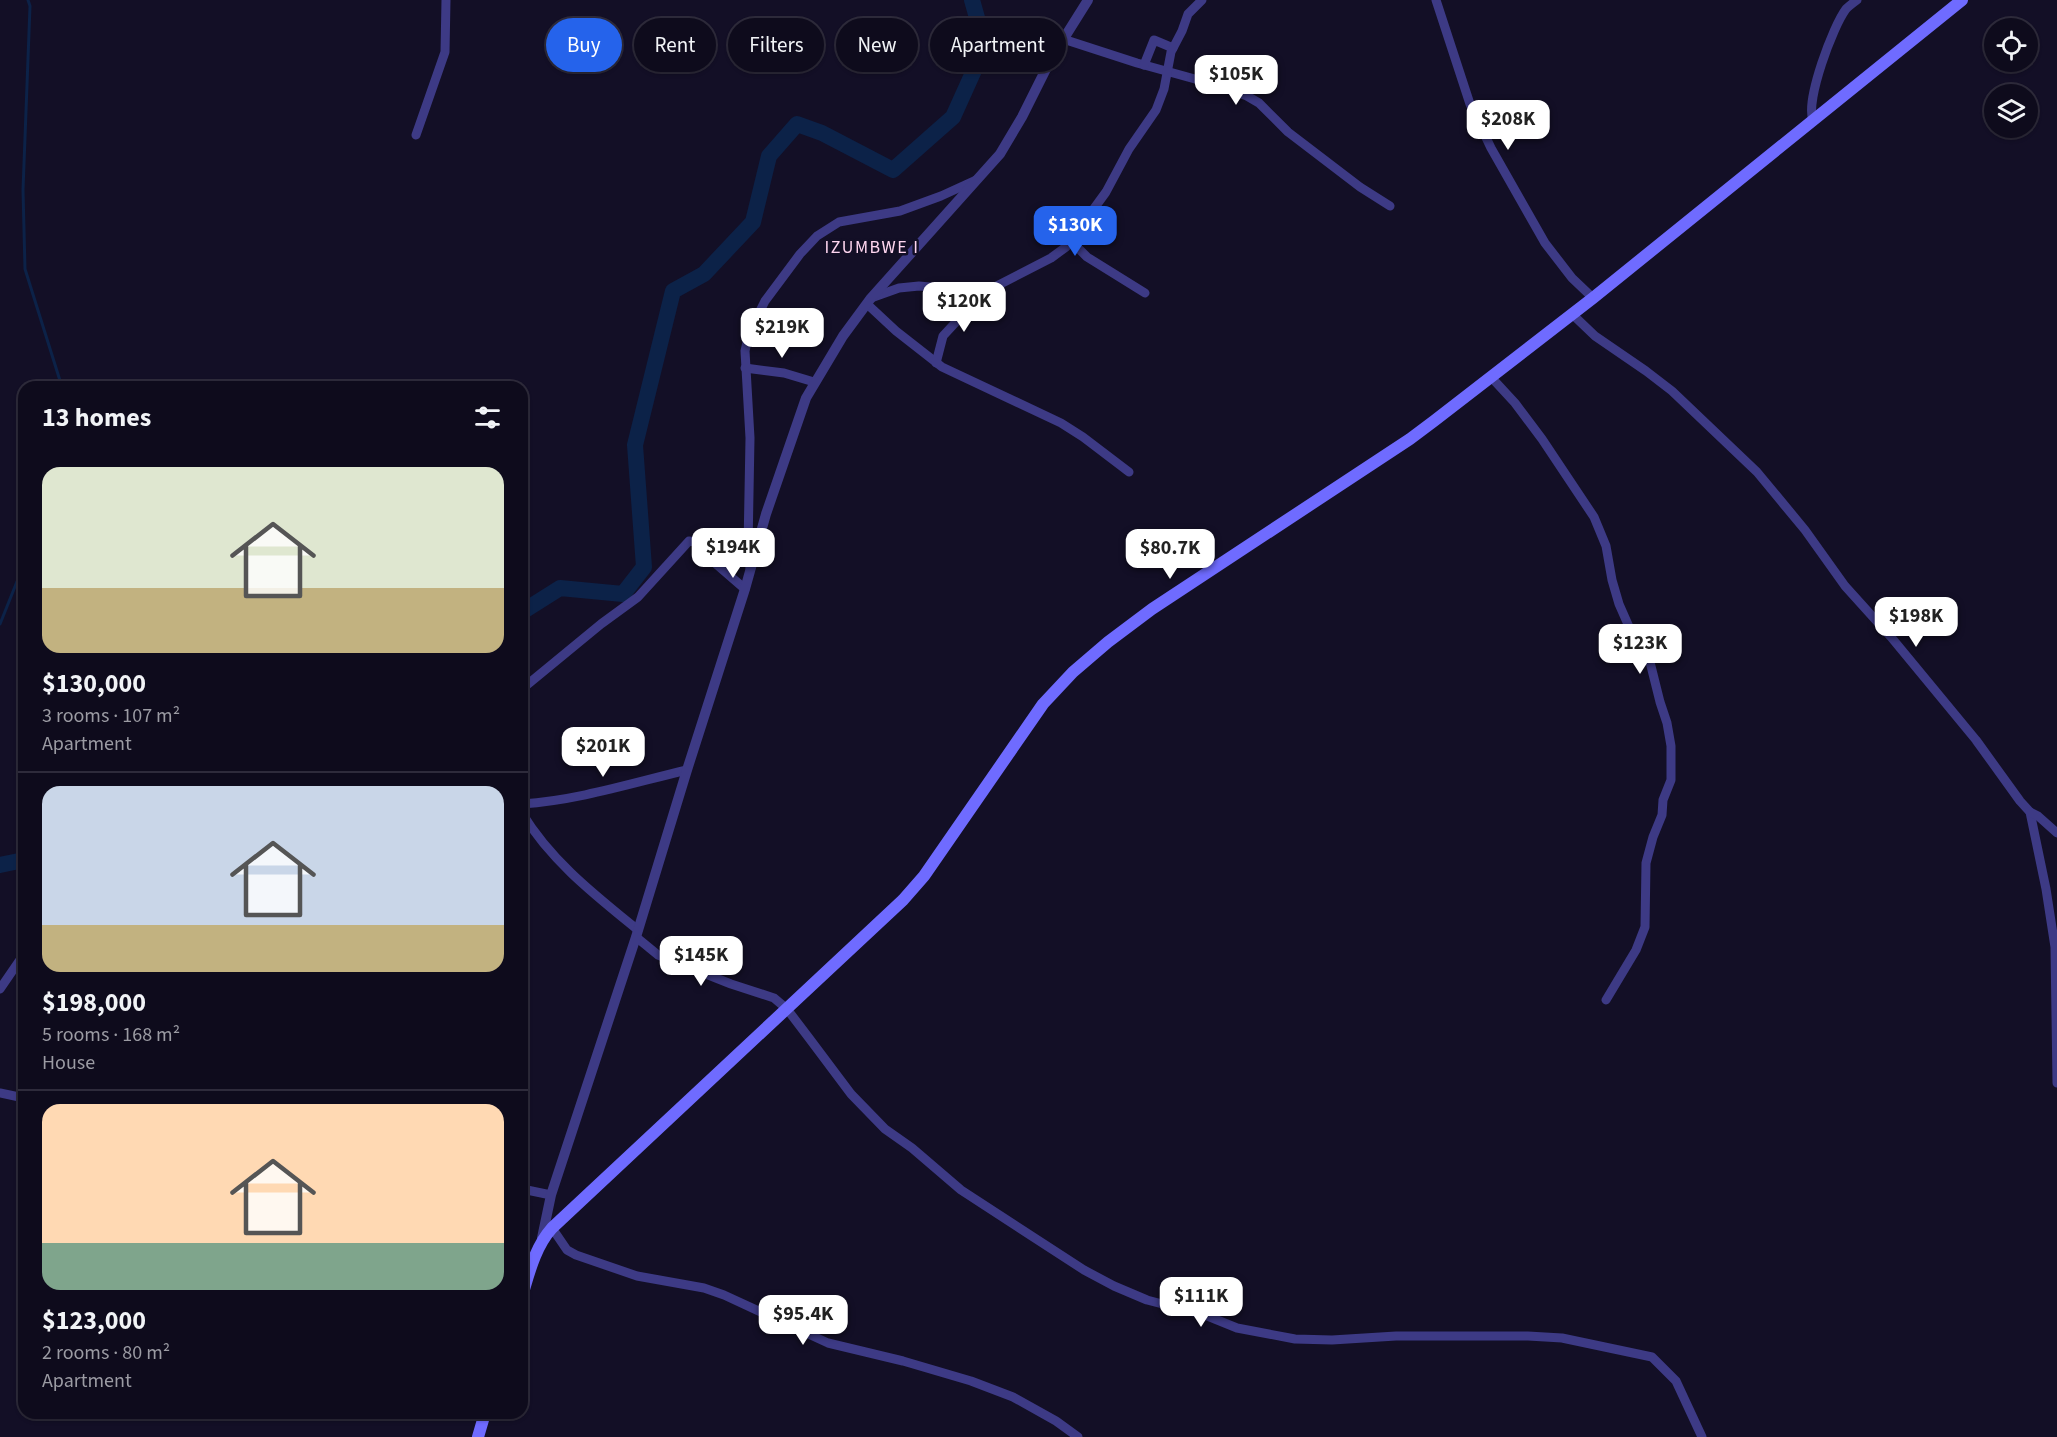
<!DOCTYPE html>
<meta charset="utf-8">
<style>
:root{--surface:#0e0b1c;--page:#1c1929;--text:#f1f3f6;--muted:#9b9ba3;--line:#2e2b3b;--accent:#2563eb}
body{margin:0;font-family:"Source Sans 3",sans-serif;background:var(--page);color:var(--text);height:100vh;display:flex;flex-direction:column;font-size:22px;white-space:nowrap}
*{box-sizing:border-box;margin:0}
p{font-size:20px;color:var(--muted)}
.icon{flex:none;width:33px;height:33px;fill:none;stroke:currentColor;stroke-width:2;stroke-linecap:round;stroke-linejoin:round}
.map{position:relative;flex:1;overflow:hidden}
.details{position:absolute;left:18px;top:381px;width:510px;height:1038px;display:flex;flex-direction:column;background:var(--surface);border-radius:18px;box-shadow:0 2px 4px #0004,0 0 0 2px var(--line)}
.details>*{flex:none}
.guide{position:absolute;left:546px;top:18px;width:570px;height:54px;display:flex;gap:12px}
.fabs{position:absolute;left:1984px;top:18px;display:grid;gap:12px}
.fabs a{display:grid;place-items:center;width:54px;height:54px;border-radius:50%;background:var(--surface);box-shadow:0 2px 4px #0004,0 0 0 2px var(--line);font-size:30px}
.price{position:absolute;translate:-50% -51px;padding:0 14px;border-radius:12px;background:#fff;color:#222;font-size:20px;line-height:39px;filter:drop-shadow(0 2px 3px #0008)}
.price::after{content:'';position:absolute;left:50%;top:36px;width:18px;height:14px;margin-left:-9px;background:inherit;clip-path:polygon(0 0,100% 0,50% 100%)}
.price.current{background:var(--accent);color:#fff}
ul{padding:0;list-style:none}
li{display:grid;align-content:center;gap:12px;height:318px;padding:0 24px}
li+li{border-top:2px solid var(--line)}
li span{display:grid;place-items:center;height:186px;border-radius:18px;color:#555}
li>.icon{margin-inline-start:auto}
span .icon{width:108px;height:108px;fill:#fffc;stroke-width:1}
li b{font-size:26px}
h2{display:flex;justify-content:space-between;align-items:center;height:72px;padding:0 24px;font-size:26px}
.tag{padding:0 21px;border-radius:27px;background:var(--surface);box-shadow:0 2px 4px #0004,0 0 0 2px var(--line);font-size:21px;line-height:54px}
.tag.current{background:var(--accent);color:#fff}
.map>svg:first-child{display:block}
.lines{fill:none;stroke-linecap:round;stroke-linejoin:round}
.stream{stroke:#0c2248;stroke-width:3}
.river{stroke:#0c2248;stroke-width:16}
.minor{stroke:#3d3a85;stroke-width:9}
.tertiary{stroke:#3d3a85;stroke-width:10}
.secondary{stroke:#6f6bff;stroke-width:12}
.labels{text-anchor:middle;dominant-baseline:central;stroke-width:5;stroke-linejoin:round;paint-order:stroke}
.quarter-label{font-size:18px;letter-spacing:1.5px;fill:#ffd6f0;stroke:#130f26}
</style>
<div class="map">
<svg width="2057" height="1437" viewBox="0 0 2057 1437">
<rect width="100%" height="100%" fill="#130f26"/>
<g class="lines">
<!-- stream -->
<g class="stream">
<polyline points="28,0 30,6 23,190 25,269 62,387"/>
<polyline points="0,624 24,564"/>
</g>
<!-- river -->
<g class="river">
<polyline points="522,612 560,588 623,594 644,567 635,445 673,291 704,274 753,222 769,156 797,124 822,133 893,170 953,117 985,46 972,0"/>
<polyline points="0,865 24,860"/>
</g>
<!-- minor -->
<g class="minor">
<polyline points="1436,0 1470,104 1491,148 1545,243 1572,278 1593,298"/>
<polyline points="1063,39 1137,63 1213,84 1247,96 1259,103 1288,132 1360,187 1390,206"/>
<polyline points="1144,65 1154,40 1173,48"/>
<path d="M1813,120C1805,101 1833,26 1846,9C1849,6 1853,3 1857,0"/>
<polyline points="416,135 445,52 446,0"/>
<polyline points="1072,242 1087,257 1145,293"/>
<polyline points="871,298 899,288 919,286 985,292 1051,258 1066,247 1106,192 1129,149 1156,110 1164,89 1171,52 1182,31 1188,14 1202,0"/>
<polyline points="867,304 896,331 942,367 1061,423 1083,437 1129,472"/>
<polyline points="1572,314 1595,336 1646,371 1672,391 1757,472 1805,530 1845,586 1891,637 1976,740 2020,801 2030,812 2046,889 2055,947 2057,1083"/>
<polyline points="936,363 943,336 955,323 968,300 976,292"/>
<polyline points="745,368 784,373 814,382"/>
<polyline points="1491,377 1515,403 1542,439 1594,517 1606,546 1612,580 1619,604 1630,629 1648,654 1660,702 1667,723 1671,746 1671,780 1663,800 1662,815 1653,837 1646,863 1645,927 1636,950 1606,1000"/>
<polyline points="750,568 748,548 750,438 745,351 749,333 765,301 800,254 817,236 839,222 900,211 941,196 976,180"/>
<polyline points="522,689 601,624 638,597 689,541 695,542 715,563 745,589"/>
<path d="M522,804C579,800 632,783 687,770"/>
<polyline points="2030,812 2038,816 2057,833"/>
<path d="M522,813C551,861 595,895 638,930"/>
<polyline points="636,937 658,955 731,984 774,998 787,1009 809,1038 851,1094 885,1129 912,1148 961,1190 1084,1270 1114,1286 1147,1300 1205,1315 1237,1328 1295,1339 1332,1340 1396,1336 1528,1336 1562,1338 1652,1357 1676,1381 1702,1437"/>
<polyline points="0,989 24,954"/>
<polyline points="0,1093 24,1098"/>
<polyline points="522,1189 551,1195"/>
<polyline points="552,1228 567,1250 576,1255 637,1276 704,1288 724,1295 828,1343 903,1361 971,1381 1013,1397 1056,1421 1078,1437"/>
</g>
<!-- tertiary -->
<polyline class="tertiary" points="542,1238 551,1195 636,937 687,770 745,589 766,514 806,398 843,336 871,298 1000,154 1022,117 1051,59 1088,0"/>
<!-- secondary -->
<g class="secondary">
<path d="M522,1296C529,1273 535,1247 552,1228L903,900L924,876L1043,704L1073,672L1108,642L1152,609L1410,439L1434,421L1593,298L1962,0"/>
<polyline points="478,1437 485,1413"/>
</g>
</g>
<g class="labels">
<!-- quarter labels -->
<g class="quarter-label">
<text x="872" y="247">IZUMBWE I</text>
</g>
</g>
</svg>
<div class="fabs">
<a><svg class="icon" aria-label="locate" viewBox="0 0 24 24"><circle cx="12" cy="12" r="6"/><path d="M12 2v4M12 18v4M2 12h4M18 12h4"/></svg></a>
<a><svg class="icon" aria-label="layers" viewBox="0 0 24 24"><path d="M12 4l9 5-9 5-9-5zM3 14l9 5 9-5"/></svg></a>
</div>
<b class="price" style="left:1236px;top:106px">$105K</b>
<b class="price" style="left:1508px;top:151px">$208K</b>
<b class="price current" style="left:1075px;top:257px">$130K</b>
<b class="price" style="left:964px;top:333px">$120K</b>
<b class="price" style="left:782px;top:359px">$219K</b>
<b class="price" style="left:733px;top:579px">$194K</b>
<b class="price" style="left:1170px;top:580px">$80.7K</b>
<b class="price" style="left:1916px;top:648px">$198K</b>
<b class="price" style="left:1640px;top:675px">$123K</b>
<b class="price" style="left:603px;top:778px">$201K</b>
<b class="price" style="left:701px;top:987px">$145K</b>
<b class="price" style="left:1201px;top:1328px">$111K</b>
<b class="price" style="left:803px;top:1346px">$95.4K</b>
<div class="guide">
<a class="tag current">Buy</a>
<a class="tag">Rent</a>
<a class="tag">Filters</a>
<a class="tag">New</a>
<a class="tag">Apartment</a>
</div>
<section class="details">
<h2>13 homes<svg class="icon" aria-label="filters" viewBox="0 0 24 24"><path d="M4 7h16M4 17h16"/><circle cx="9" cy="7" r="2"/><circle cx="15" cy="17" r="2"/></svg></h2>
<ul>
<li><span style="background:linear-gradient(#dfe7d0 65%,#c2b280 0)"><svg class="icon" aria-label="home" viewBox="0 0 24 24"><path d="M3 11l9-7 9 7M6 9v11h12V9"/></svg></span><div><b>$130,000</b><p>3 rooms · 107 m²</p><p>Apartment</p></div></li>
<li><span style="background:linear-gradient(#c9d6e8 75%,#c2b280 0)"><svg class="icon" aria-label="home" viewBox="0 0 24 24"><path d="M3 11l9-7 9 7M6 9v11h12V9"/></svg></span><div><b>$198,000</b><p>5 rooms · 168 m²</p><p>House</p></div></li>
<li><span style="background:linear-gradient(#ffd9b3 75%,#7fa58c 0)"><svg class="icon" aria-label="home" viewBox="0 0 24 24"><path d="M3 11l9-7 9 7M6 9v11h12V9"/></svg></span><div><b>$123,000</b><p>2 rooms · 80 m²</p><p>Apartment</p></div></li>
</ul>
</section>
</div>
